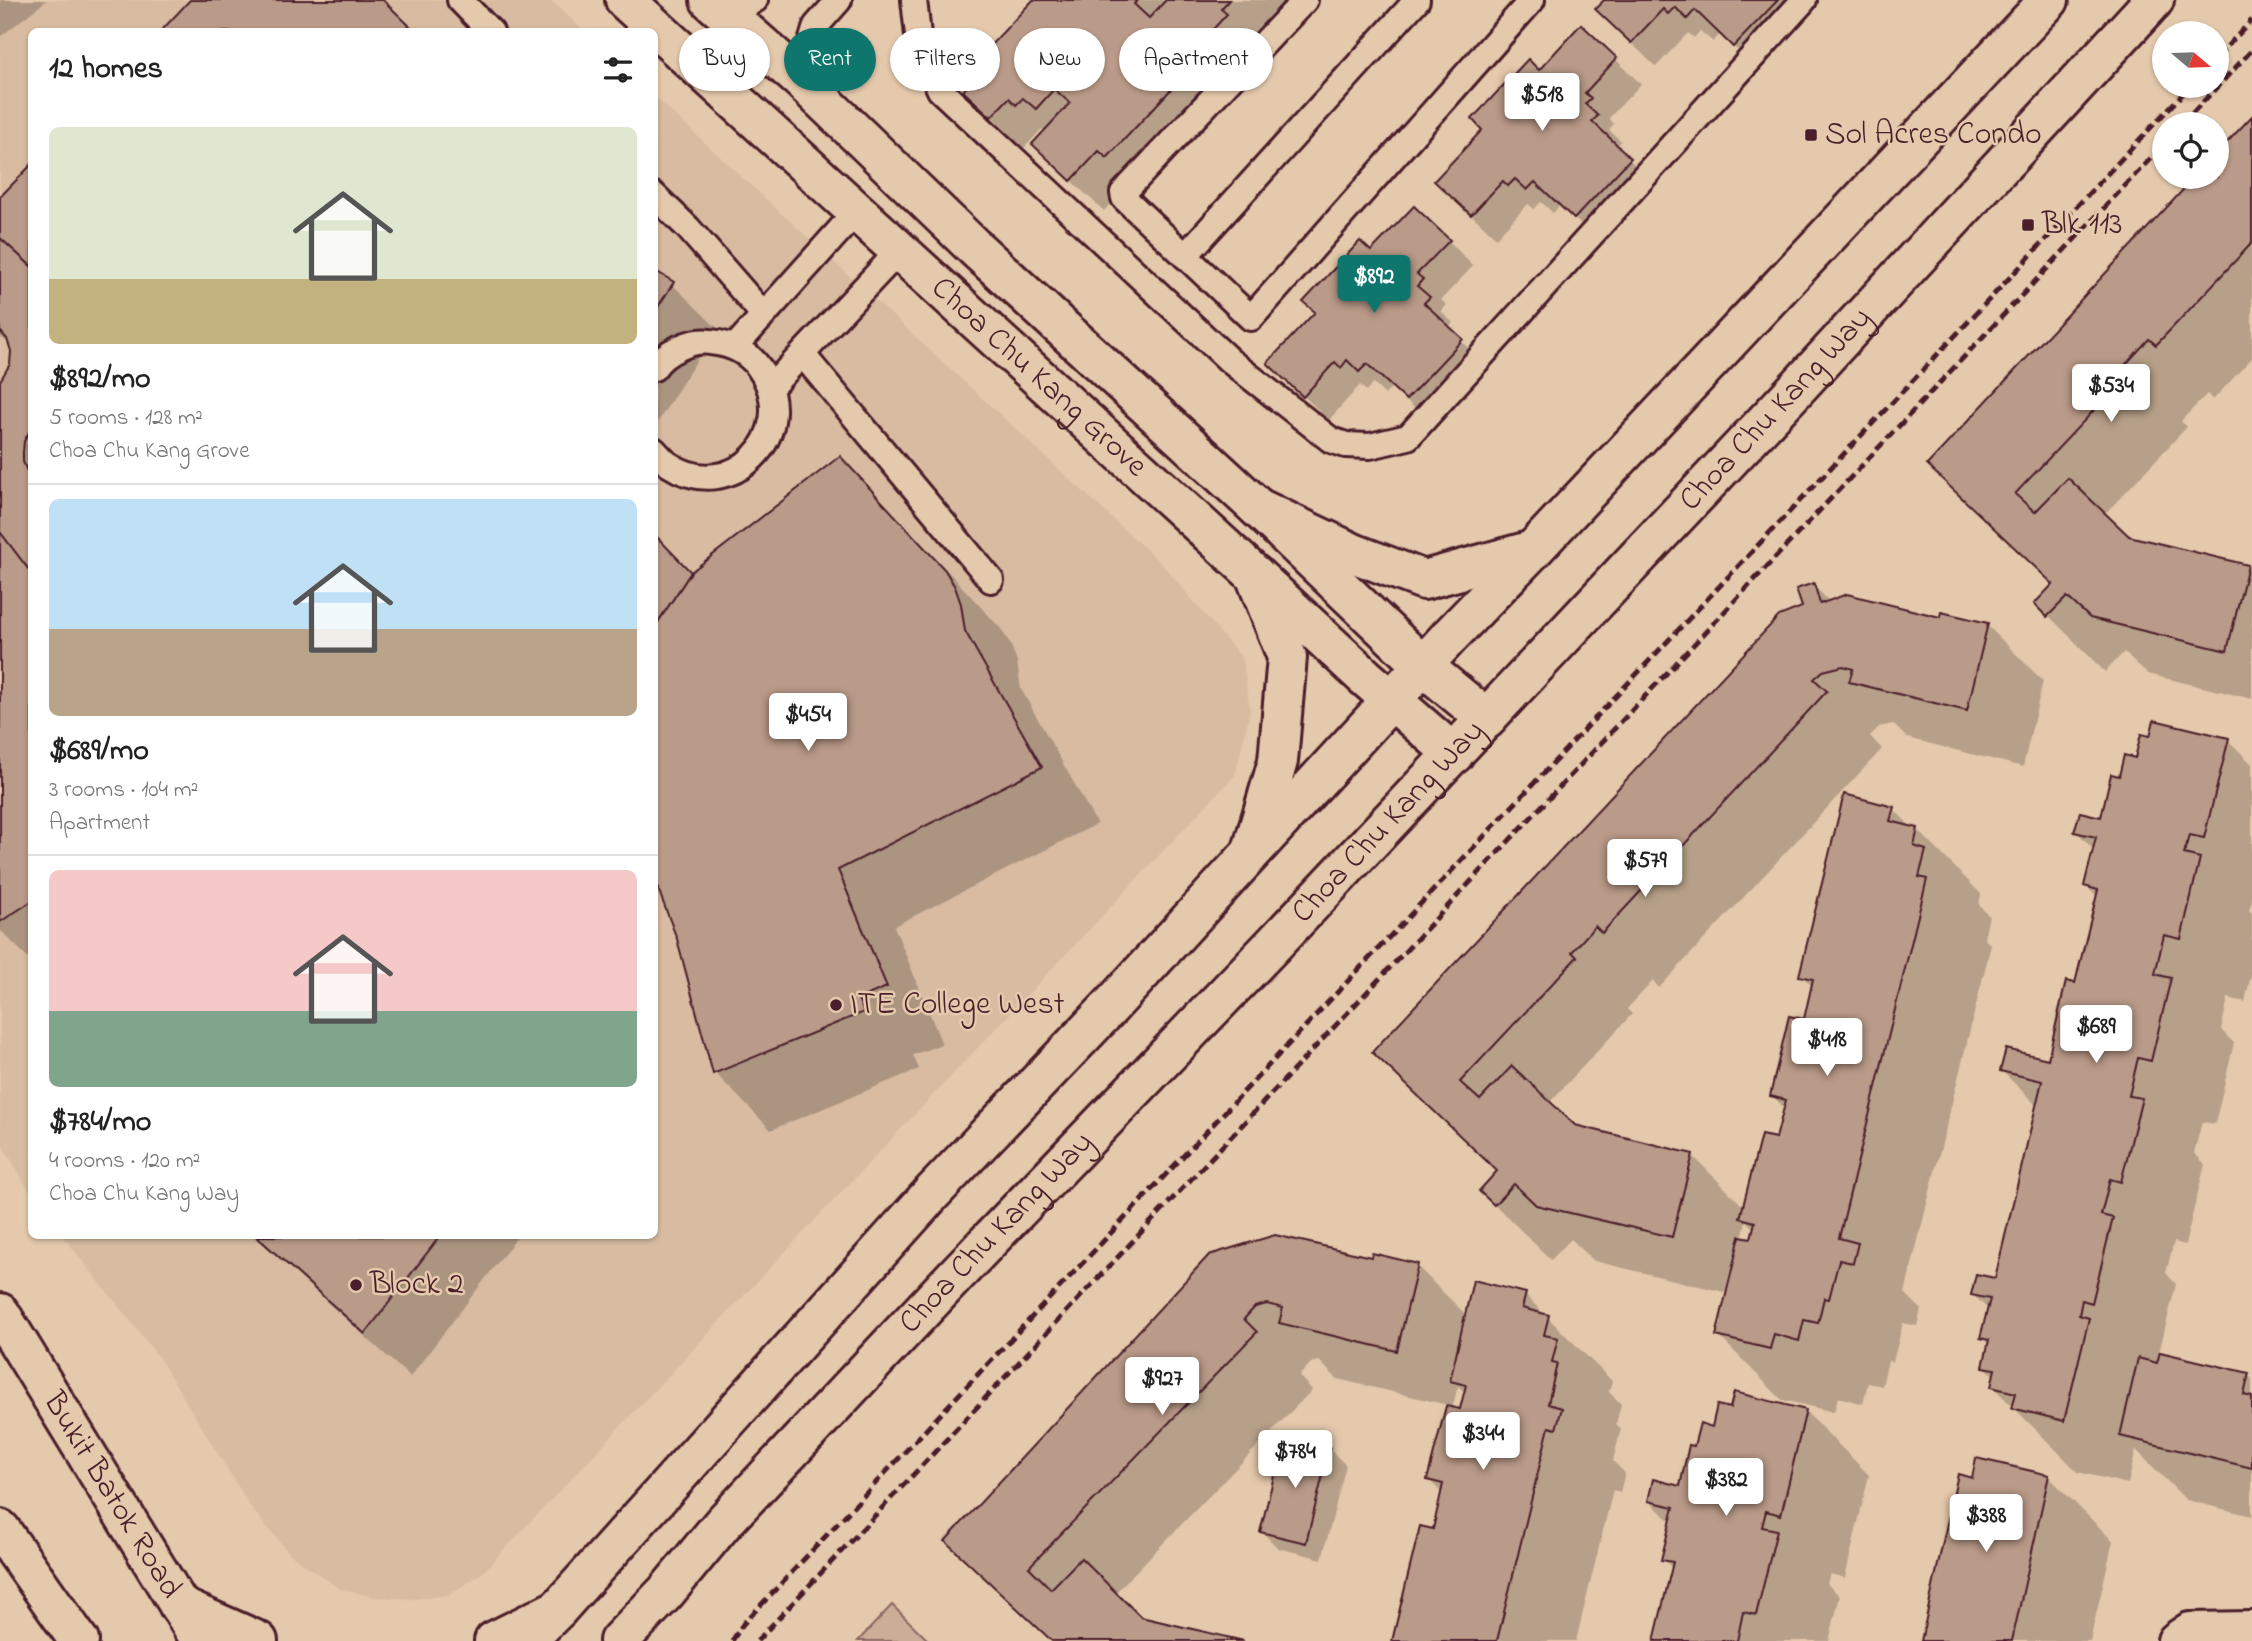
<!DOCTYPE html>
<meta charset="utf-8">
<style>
:root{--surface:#fff;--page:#f6f6f6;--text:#222;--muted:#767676;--line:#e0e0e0;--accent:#0f766e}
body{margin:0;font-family:"Indie Flower",sans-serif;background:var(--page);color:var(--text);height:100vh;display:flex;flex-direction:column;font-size:26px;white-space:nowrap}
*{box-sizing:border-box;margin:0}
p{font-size:23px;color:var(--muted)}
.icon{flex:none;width:38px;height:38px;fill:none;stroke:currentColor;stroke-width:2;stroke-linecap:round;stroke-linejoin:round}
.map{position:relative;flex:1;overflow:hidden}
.details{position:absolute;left:28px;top:28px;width:630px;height:1211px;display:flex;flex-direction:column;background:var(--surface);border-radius:10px;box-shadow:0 2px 5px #0004}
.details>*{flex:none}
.banner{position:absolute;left:679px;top:28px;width:665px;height:63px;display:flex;gap:14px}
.needle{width:46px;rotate:109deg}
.buttons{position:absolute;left:2152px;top:21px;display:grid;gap:14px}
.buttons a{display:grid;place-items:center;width:77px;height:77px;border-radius:50%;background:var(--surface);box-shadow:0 2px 5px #0004;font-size:35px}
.price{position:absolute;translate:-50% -60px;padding:0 16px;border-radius:7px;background:#fff;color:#222;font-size:23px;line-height:46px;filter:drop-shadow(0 2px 4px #0008)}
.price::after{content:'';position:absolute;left:50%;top:42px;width:21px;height:16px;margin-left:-10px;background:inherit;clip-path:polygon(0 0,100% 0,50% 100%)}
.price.current{background:var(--accent);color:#fff}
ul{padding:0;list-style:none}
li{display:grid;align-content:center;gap:14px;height:371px;padding:0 21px}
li+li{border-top:2px solid var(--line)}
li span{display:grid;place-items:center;height:217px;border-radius:10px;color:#555}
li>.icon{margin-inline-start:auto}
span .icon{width:126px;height:126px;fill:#fffc;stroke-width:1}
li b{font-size:30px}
h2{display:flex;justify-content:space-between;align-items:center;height:84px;padding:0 21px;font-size:30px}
.pill{padding:0 24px;border-radius:32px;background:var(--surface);box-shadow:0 2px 5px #0004;font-size:24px;line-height:63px}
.pill.current{background:var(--accent);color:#fff}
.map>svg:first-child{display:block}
.built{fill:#d8bba1}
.green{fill:#ccad97;stroke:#8b6661;stroke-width:2}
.shadow{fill:#0003;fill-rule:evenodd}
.building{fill:#ba9a88;stroke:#4a1f2b;stroke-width:2}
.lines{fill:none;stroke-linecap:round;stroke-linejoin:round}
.service-casing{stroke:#4a1f2b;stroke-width:30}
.minor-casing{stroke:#4a1f2b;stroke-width:44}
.tertiary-casing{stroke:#4a1f2b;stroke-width:44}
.secondary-casing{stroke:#4a1f2b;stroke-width:44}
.primary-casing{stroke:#4a1f2b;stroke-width:44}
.service{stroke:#e5c9ac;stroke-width:24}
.minor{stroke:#e5c9ac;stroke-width:38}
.tertiary{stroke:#e5c9ac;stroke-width:38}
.secondary{stroke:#e5c9ac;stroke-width:38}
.primary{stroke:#e5c9ac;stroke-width:38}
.rail{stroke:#4a1f2b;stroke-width:5;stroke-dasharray:10 5;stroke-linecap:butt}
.poi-dot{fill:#4a1f2b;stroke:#e5c9ac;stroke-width:2.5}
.labels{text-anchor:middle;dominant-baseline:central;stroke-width:5;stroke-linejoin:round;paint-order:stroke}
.poi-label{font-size:32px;fill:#4a1f2b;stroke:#e5c9ac;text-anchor:start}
.street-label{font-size:32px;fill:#4a1f2b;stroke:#e5c9ac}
</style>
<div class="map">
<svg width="2252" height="1641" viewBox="0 0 2252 1641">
<rect width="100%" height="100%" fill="#e5c9ac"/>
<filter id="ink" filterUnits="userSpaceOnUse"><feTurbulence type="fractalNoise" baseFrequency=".0143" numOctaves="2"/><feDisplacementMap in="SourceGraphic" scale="14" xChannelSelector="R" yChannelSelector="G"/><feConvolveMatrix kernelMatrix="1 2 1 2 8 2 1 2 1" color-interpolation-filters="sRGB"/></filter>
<g filter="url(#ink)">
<!-- built -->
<g class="built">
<polygon points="0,0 550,0 584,31 32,32 31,1194 0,1141"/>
<polygon points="655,97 1163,565 1243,660 1250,712 1235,775 482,1573 449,1595 414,1599 374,1597 338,1588 290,1554 252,1509 158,1356 63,1236 654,1236"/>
</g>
<!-- green -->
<polygon class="green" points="892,1605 929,1641 858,1641"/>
<!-- shadow -->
<g class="shadow">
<polygon points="0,0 47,0 0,37"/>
<polygon points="1036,0 1291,0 1104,211 1066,176 1045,132 1042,129 1024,148 965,91 997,57"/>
<polygon points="1606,0 1802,0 1814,12 1759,70 1720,34 1713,42 1700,31 1694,38 1688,33 1656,67 1622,34"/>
<polygon points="1581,26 1641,84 1609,118 1614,124 1609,130 1621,141 1616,146 1654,184 1599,242 1560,205 1553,213 1541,202 1534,209 1528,204 1496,238 1461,205 1539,72"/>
<polygon points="2252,119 2252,358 2213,400 2207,394 2181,421 2187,427 2104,515 2128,538 2247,566 2252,572 2252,699 2148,674 2124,652 2105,672 2037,604 2054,586 1929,465 2198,177 2217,177"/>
<polygon points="32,167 32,962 0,930 0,383 11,365 13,351 10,343 0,337 0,199"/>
<polygon points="1449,241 1473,266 1441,300 1447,305 1441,311 1453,323 1448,328 1486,365 1431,424 1392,387 1385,395 1373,383 1366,391 1360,385 1329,420 1294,387 1371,254"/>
<polygon points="654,272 672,284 717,328 654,428"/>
<polygon points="840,459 896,515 1001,629 1011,645 1017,662 1021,689 1097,824 894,926 942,1044 913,1055 919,1069 771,1130 715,1073 671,914 691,574"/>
<path d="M1813,585L1830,602L1987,625L2043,681L2023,767L1907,738L1893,724L1879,727L1870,736L1882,749L1659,988L1653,981L1627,1009L1632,1014L1549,1103L1574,1127L1692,1155L1745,1208L1778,1140L1785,1109L1772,1095L1805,1021L1813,987L1801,975L1893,808L1912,828L1917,829L1981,894L1979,905L1989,916L1984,938L1991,945L1905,1293L1921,1309L1917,1326L1903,1323L1893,1362L1888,1361L1882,1386L1868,1383L1863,1404L1838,1397L1834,1412L1782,1400L1718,1335L1728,1293L1594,1261L1571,1239L1551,1260L1481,1191L1498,1172L1374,1052L1804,608ZM1746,1221L1755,1230L1753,1240L1742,1238Z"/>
<polygon points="2228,740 2252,764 2252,901 2249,910 2252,913 2252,971 2245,1002 2228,998 2221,1030 2234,1043 2215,1124 2202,1122 2194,1153 2205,1164 2185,1245 2174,1242 2166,1273 2176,1284 2159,1353 2248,1375 2252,1379 2252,1516 2186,1500 2136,1450 2128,1484 2078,1472 1993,1387 1995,1377 1984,1366 1989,1345 1982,1337 1989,1310 1973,1295 1996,1280 2038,1107 2002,1071 2049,1061 2076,985 2098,898 2086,886 2094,850 2076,831 2102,819 2120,778 2137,760"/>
<polygon points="254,1236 518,1236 410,1377"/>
<path d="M1210,1257L1372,1259L1417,1266L1467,1316L1525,1295L1612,1381L1609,1392L1621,1404L1616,1424L1621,1429L1613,1461L1625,1473L1620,1492L1613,1490L1576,1641H1394L1434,1531L1443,1494L1429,1480L1448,1405L1337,1379L1319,1361L1311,1363L1299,1376L1312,1390L1114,1594L1140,1619L1237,1641H1051L948,1541ZM1458,1386L1466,1394L1461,1411L1452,1409Z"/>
<polygon points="1731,1410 1805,1411 1869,1475 1845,1578 1830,1574 1827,1584 1840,1596 1829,1641 1655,1641 1673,1569 1663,1559 1672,1523 1649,1501 1681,1488 1695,1448"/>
<polygon points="1329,1449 1346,1465 1322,1559 1278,1548 1262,1532"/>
<polygon points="2048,1476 2113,1541 2090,1641 1923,1641 1973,1480"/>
</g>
<!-- building -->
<g class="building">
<polygon points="190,0 383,0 416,32 160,32"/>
<polygon points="1033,0 1138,0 1134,4 1149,18 1166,0 1229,0 1221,9 1227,14 1183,62 1190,69 1107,158 1099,151 1071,181 1032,144 1070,103 1054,89 1036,109 1023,98 1016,105 1009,98 991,117 963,91 994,57 987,49"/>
<polygon points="1604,0 1778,0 1733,47 1695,10 1687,19 1675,7 1668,14 1663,9 1631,43 1595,9"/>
<polygon points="1581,24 1617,58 1585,93 1591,98 1585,104 1598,116 1592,121 1631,158 1574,219 1535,182 1527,190 1515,179 1508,186 1503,181 1471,215 1434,181 1482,130 1472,119 1528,59 1539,70"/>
<polygon points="2252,116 2252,243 2156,345 2149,339 2125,365 2132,370 2015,494 2035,512 2068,478 2129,536 2248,565 2227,651 2090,618 2067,597 2047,617 2034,604 2053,584 1927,465 2195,177 2217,177 2217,153"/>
<polygon points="32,164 32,267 0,238 0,197"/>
<polygon points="1414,206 1450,240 1417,274 1423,279 1417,286 1430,297 1424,303 1463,339 1406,400 1367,364 1359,372 1347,360 1341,368 1335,362 1303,397 1267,363 1315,312 1303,302 1360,241 1371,251"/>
<polygon points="0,238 32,267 32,427 24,441 23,452 23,462 32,482 32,574 0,532 0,381 10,364 11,351 7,339 0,331"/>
<polygon points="654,270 674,282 654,313"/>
<polygon points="840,456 945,570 955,587 961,604 965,631 1042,767 838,870 887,987 858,999 864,1012 713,1074 677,939 654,878 654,628 691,572"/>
<polygon points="0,532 32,574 32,901 0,922"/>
<polygon points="654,534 691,572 654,628"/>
<polygon points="1814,583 1820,604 1847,594 1940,617 1941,612 1988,623 1967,711 1849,682 1853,669 1843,666 1823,671 1814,679 1827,691 1602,933 1595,926 1572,952 1577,957 1460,1082 1480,1100 1512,1066 1575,1125 1693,1154 1672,1237 1536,1205 1514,1184 1494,1205 1479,1191 1497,1171 1372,1052 1779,616 1802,607 1796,589"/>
<polygon points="2154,720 2229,738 2204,838 2189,835 2184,854 2200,858 2181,939 2164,935 2155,974 2171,978 2151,1061 2138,1058 2129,1096 2142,1098 2121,1182 2110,1179 2101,1215 2113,1218 2092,1303 2082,1300 2079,1315 2089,1318 2064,1421 2012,1408 2016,1393 1991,1387 1995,1369 1983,1367 1989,1340 1980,1338 1990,1299 1971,1295 1976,1274 1995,1278 2042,1081 2000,1071 2006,1049 2048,1059 2066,981 2075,983 2098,890 2084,886 2096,837 2074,832 2080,812 2101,817 2111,774 2119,776 2124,755 2135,758 2141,734 2150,736"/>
<polygon points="1844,794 1894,807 1890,821 1918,828 1914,846 1926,850 1919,877 1927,879 1839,1238 1858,1243 1853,1263 1839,1260 1829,1299 1824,1298 1818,1323 1804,1320 1799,1341 1774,1334 1770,1349 1716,1336 1740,1236 1751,1238 1755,1222 1740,1218 1761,1135 1776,1138 1786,1100 1770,1096 1789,1016 1804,1019 1813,979 1799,976"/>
<polygon points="1275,1235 1371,1257 1372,1253 1418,1264 1397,1351 1279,1323 1283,1308 1267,1304 1255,1307 1244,1319 1257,1332 1029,1567 1051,1589 1081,1558 1141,1617 1244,1641 1052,1641 945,1541 1209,1255"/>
<polygon points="256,1236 440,1236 365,1334"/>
<polygon points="1473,1280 1526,1293 1522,1308 1549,1315 1544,1335 1558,1338 1552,1362 1557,1363 1548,1404 1562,1408 1556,1429 1549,1427 1497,1641 1392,1641 1420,1526 1433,1529 1443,1484 1427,1480 1446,1406 1460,1409 1466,1385 1450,1381"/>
<polygon points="2160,1352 2249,1373 2244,1395 2252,1397 2252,1468 2120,1436 2138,1358 2157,1363"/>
<polygon points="1734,1392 1806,1410 1781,1515 1766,1511 1762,1527 1777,1530 1756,1615 1743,1612 1737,1641 1654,1641 1673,1562 1661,1560 1674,1507 1648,1501 1653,1479 1680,1486 1689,1445 1694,1446 1700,1423 1712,1427 1717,1405 1730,1408"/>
<polygon points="1284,1436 1330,1447 1306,1543 1260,1532"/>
<polygon points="1976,1458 2049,1475 2012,1641 1921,1641 1958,1474 1972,1478"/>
</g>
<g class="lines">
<!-- service casing -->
<g class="service-casing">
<g id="service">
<polyline points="460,0 491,32"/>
<polyline points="914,0 919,44 940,90 1230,361 1331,440 1346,445 1370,446 1408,437 1418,426 1804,0"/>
<polyline points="1305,0 1123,193 1124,198 1251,318 1532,0"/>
<polyline points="719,8 750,3 755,0"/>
<polyline points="800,79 816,26 839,0"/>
<polyline points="654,195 688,228 763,314"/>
<polyline points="1185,256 1417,0"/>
<polyline points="735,347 856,212"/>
<polyline points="803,355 991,580"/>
<path d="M654,368C664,352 692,339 710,342C733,344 752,354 763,374C799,435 731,505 670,465C664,462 659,455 654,450"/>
<polyline points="771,387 899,251"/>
</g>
</g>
<!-- minor casing -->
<g class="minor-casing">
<polyline id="minor" points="2177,1641 2190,1632 2252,1631"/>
</g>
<!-- tertiary casing -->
<g class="tertiary-casing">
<g id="tertiary">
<path id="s1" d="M625,0L1255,575L1365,677L1454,754"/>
<polyline points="710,0 800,79 974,247 1258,508 1423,666 1487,719"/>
</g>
</g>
<!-- secondary casing -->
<g class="secondary-casing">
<g id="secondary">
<polyline points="1258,508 1353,553 1424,580 1533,550"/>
<polyline points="1253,847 1278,761 1287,657 1255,575"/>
<polyline points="535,1632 558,1609 932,1193 1111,1006 1448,638 1533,550 2049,0"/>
<path id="s2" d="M619,1641L666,1592L723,1523L955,1276L1273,945L1796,389L2154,0"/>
</g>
</g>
<!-- primary casing -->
<g class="primary-casing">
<g id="primary">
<path id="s3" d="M0,1313L201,1641"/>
<polyline points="0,1529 79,1641"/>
<polyline points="179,1606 258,1641"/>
<polyline points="494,1641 558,1609"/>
</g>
</g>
<!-- service -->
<use href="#service" class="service"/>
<!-- minor -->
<use href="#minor" class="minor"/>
<!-- tertiary -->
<use href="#tertiary" class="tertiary"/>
<!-- secondary -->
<use href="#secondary" class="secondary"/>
<!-- primary -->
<use href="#primary" class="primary"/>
<!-- rail -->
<g class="rail">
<polyline points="2217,57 2252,20"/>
<polyline points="2182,124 2252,50"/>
<polyline points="732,1641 743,1624 2190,86"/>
<polyline points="757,1641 2165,143"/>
</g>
</g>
</g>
<!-- markers -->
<g class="poi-dot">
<rect x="1804" y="128" width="14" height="14" rx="3.5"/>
<rect x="2021" y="218" width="14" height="14" rx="3.5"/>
<circle cx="836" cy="1005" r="7"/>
<circle cx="356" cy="1285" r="7"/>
</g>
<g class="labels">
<!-- poi labels -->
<g class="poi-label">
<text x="1825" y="135">Sol Acres Condo</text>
<text x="2042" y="225">Blk 113</text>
<text x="850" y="1005">ITE College West</text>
<text x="370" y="1285">Block 2</text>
</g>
<!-- street labels -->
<g class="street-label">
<text stroke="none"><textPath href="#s1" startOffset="560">Choa Chu Kang Grove</textPath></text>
<text stroke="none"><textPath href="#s2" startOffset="1690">Choa Chu Kang Way</textPath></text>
<text stroke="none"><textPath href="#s2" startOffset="1124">Choa Chu Kang Way</textPath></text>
<text stroke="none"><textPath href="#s2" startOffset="556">Choa Chu Kang Way</textPath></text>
<text stroke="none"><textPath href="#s3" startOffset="214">Bukit Batok Road</textPath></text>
</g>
</g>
</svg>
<div class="buttons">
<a><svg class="needle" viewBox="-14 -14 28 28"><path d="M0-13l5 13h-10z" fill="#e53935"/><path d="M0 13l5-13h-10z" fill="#767676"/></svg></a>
<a><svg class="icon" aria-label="locate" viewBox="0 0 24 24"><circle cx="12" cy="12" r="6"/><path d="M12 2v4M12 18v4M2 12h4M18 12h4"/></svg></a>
</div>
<b class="price" style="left:1542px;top:133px">$518</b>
<b class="price current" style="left:1374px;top:315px">$892</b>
<b class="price" style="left:2111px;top:424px">$534</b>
<b class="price" style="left:808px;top:753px">$454</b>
<b class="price" style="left:1645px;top:899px">$579</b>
<b class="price" style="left:2096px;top:1065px">$689</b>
<b class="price" style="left:1827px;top:1078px">$418</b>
<b class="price" style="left:1162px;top:1417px">$927</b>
<b class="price" style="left:1483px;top:1472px">$344</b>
<b class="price" style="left:1295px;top:1490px">$784</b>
<b class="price" style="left:1726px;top:1518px">$382</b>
<b class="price" style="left:1986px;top:1554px">$388</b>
<div class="banner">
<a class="pill">Buy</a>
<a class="pill current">Rent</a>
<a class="pill">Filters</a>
<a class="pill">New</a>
<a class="pill">Apartment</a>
</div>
<section class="details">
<h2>12 homes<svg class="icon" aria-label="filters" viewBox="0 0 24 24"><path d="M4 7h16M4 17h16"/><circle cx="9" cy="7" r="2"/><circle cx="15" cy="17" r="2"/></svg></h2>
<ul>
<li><span style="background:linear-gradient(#dfe7d0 70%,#c2b280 0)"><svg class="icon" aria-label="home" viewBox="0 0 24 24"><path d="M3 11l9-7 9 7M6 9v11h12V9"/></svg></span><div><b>$892/mo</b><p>5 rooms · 128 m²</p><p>Choa Chu Kang Grove</p></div></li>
<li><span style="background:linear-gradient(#bfe0f5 60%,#b9a48a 0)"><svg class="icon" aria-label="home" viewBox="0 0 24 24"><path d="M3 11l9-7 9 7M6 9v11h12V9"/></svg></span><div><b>$689/mo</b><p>3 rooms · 104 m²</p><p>Apartment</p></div></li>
<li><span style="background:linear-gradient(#f6c9c9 65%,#7fa58c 0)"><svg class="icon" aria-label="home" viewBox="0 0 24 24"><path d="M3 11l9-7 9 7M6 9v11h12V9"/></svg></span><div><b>$784/mo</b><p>4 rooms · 120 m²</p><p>Choa Chu Kang Way</p></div></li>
</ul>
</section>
</div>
